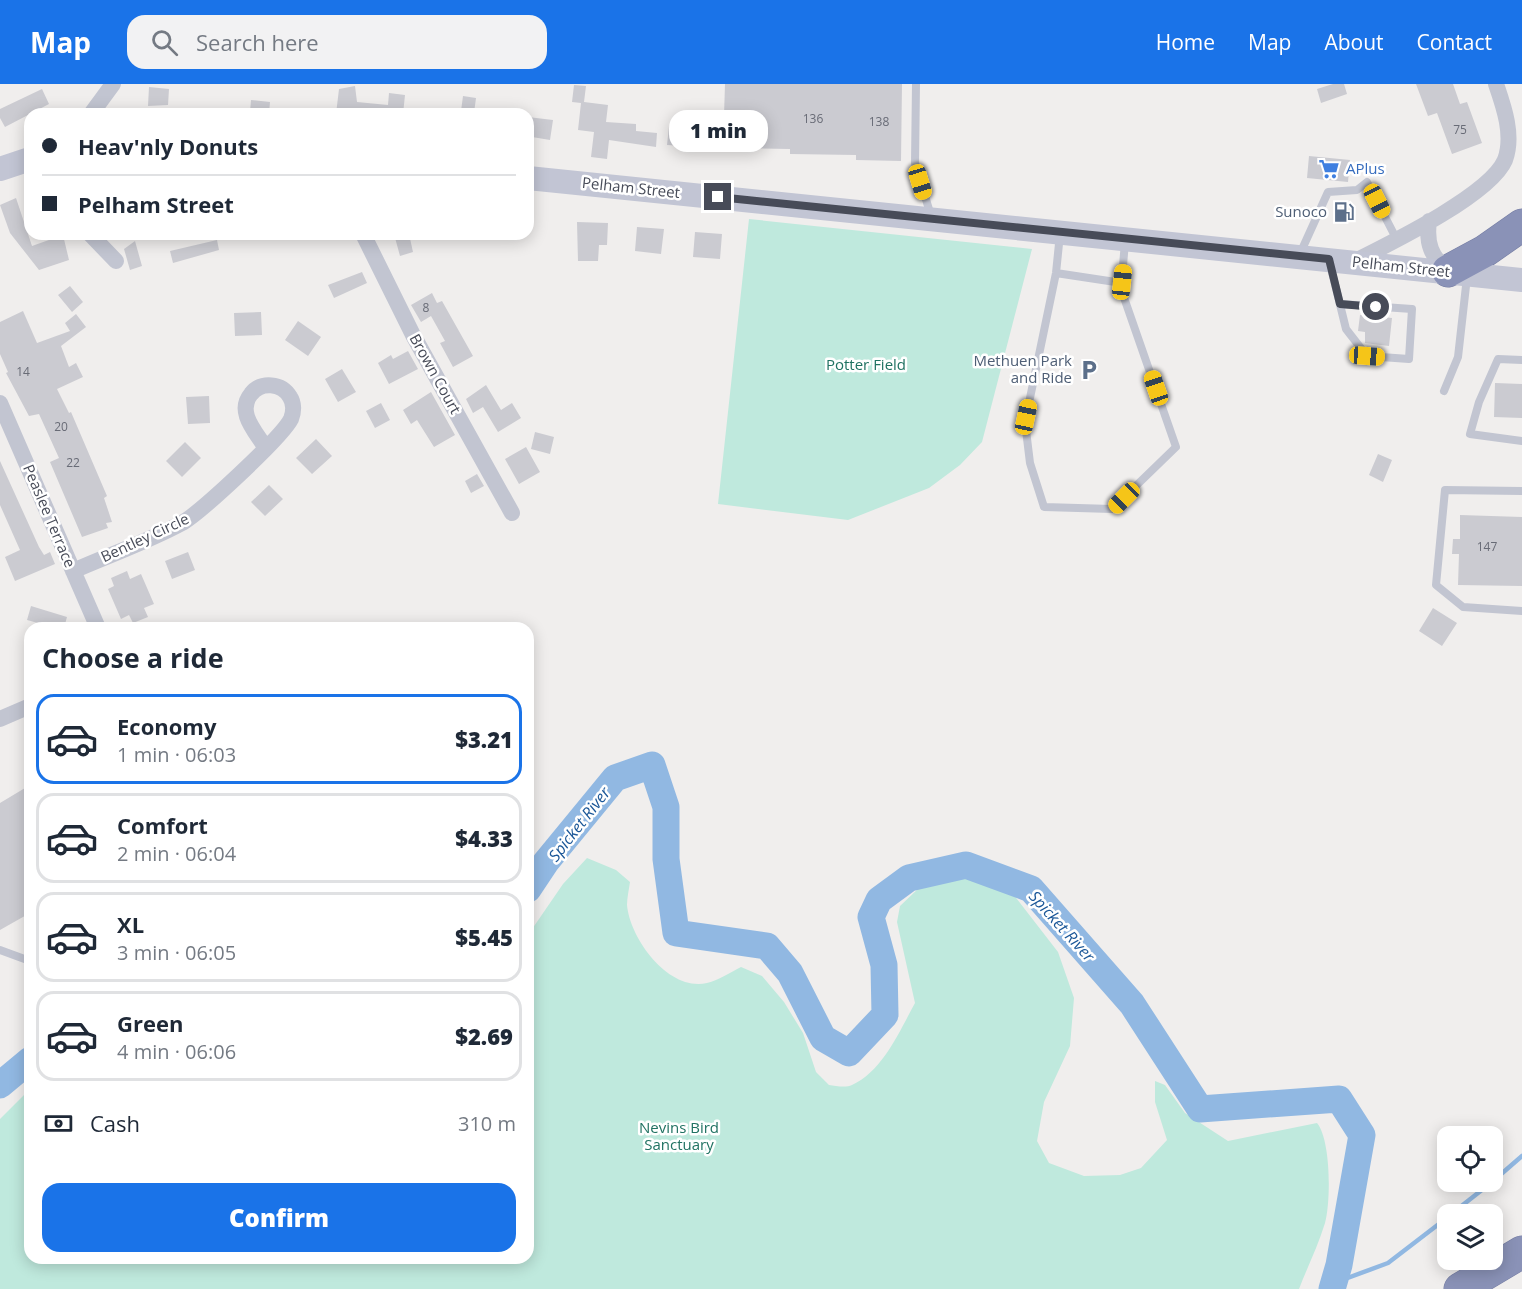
<!DOCTYPE html>
<meta charset="utf-8">
<style>
body{margin:0;font-family:"Open Sans",sans-serif;background:#f2f2f3;color:#1f2937;height:100vh;display:flex;flex-direction:column;font-size:22px;white-space:nowrap}
*{box-sizing:border-box;margin:0}
p{font-size:20px;color:#747a83}
.icon{flex:none;width:33px;height:33px;fill:none;stroke:currentColor;stroke-width:2;stroke-linecap:round;stroke-linejoin:round}
.map{position:relative;flex:1;overflow:hidden}
.sheet{position:absolute;left:24px;top:538px;width:510px;height:642px;display:flex;flex-direction:column;background:#fff;border-radius:18px;box-shadow:0 3px 15px #0003}
.sheet>*{flex:none}
.banner{position:absolute;left:24px;top:24px;width:510px;height:132px;border-radius:18px;box-shadow:0 3px 15px #0003;display:grid;align-content:center;height:132px;padding:0 18px;background:#fff}
.fabs{position:absolute;left:1437px;top:1042px;display:grid;gap:12px}
.fabs a{display:grid;place-items:center;width:66px;height:66px;border-radius:12px;background:#fff;box-shadow:0 3px 15px #0003;font-size:30px}
.end{position:absolute;width:27px;height:27px;margin:-14px;border:8px solid #474b58;background:#fff;box-shadow:0 0 0 3px #fff}
.from{border-radius:50%}
.bubble{position:absolute;height:42px;border-radius:18px;background:#fff;box-shadow:0 3px 15px #0003;font-size:20px;font-weight:800;line-height:42px;text-align:center}
.car{position:absolute;width:18px;height:36px;margin:-18px -9px;border-radius:8px;box-shadow:0 0 4px 2px #0007;background:linear-gradient(#f5c518 24%,#345 0 40%,#f5c518 0 76%,#345 0 86%,#f5c518 0)}
.banner b{display:flex;align-items:center;gap:21px;height:57px;font-size:22px}
.banner b+b{border-top:2px solid #e0e1e3}
.banner i{width:15px;height:15px;background:#1f2937}
ul{padding:0;list-style:none}
li{display:flex;align-items:center;gap:18px;height:90px;margin:0 12px 9px;padding:0 6px;border:3px solid #e0e1e3;border-radius:18px}
li div{flex:1}
li b{display:block;font-size:22px}
li em{font-style:normal;font-weight:800}
li.selected{border-color:#1a73e8}
li>.icon{width:54px;height:54px;stroke-width:1.5}
h2{padding:0 18px;font-size:27px;line-height:72px}
.pay{display:flex;align-items:center;gap:15px;height:66px;padding:0 18px;font-size:22px}
.pay p{margin-inline-start:auto}
.primary-button{display:flex;gap:12px;margin-top:auto;padding:12px 18px}
.primary-button a{flex:1;height:69px;border-radius:18px;background:#1a73e8;color:#fff;font-size:24px;font-weight:800;line-height:69px;text-align:center}
header{display:flex;align-items:center;gap:36px;box-sizing:border-box;height:84px;padding:0 30px;background:#1a73e8;color:#fff}
header strong{font-size:28px}
nav{display:flex;gap:33px;margin-inline-start:auto;font-size:21px}
.search{width:420px;height:54px;background:#f2f2f3;display:flex;align-items:center;gap:15px;box-sizing:border-box;padding:0 21px;border-radius:18px;color:#747a83;font-size:22px}
.map>svg:first-child{display:block}
.green{fill:#bfe9dd}
.lines{fill:none;stroke-linecap:round;stroke-linejoin:round}
.stream{stroke:#91b8e2;stroke-width:4.5}
.river{stroke:#91b8e2;stroke-width:27}
.building{fill:#cbcbd1}
.motorway-casing{stroke:#757da3;stroke-width:33}
.service{stroke:#c2c5d1;stroke-width:8}
.minor{stroke:#c2c5d1;stroke-width:16}
.secondary{stroke:#c2c5d4;stroke-width:24}
.motorway{stroke:#8a92b7;stroke-width:32}
.route{stroke:#474b58;stroke-width:8}
.labels{text-anchor:middle;stroke-width:5;stroke-linejoin:round;paint-order:stroke}
.number-label{font-size:12px;fill:#686b76}
.shop-label{font-size:15px;fill:#366cbe;stroke:#fff;text-anchor:start}
.street-label{font-size:15px;fill:#474b58;stroke:#fff}
.service-label{font-size:15px;fill:#4e5e75;stroke:#fff;text-anchor:end}
.park-label{font-size:15px;fill:#207262;stroke:#fff}
.water-label{font-size:16px;font-style:italic;fill:#1b5798;stroke:#fff}
</style>
<header>
<strong>Map</strong>
<div class="search"><svg class="icon" aria-label="search" viewBox="0 0 24 24"><circle cx="10" cy="10" r="6"/><path d="M15 15l6 6"/></svg>Search here</div>
<nav><a>Home</a><a>Map</a><a>About</a><a>Contact</a></nav>
</header>
<div class="map">
<svg width="1522" height="1205" viewBox="0 0 1522 1205">
<rect width="100%" height="100%" fill="#f0eeed"/>
<path class="green" d="M749,135L1032,165L982,358L960,381L929,404L848,436L718,420Z
M587,774L616,786L630,798C629,805 627,814 627,821C630,855 669,908 707,899C719,896 731,888 741,883L762,892L784,918L803,949L816,988L829,1001C836,1002 846,1004 852,1001C883,987 900,946 915,919L897,838L900,822L920,803L952,793L983,794L1010,806L1058,868L1074,914L1070,962L1044,1018L1037,1057L1049,1079L1084,1092L1120,1091L1141,1084L1167,1056L1155,1018V997L1165,1001L1185,1029L1228,1057L1317,1039C1331,1056 1331,1117 1325,1139C1318,1162 1307,1184 1299,1205H0V1035L30,1005V1174H528V851L563,800Z"/>
<g class="lines">
<path class="stream" d="M1492,1098L1522,1072
M1450,1131L1492,1098
M1334,1199L1388,1179L1448,1133"/>
<path class="river" d="M528,805L546,778L615,694L652,681L666,723V775L676,849L767,862L790,889L823,954L849,969L885,931L884,881L871,833L879,816L909,794L966,781L1031,805L1132,920L1200,1025L1339,1015L1362,1051L1339,1181L1332,1205
M0,1001L30,976"/>
</g>
<path class="building" d="M725,0H902L901,77L856,76V71L790,70V65L723,64Z
M1333,0H1344L1347,10L1321,19L1317,5Z
M1416,0H1453L1460,20L1467,18L1482,59L1452,70L1437,29L1428,32Z
M574,1L586,2L584,18L608,21L606,38L636,40V47L657,49L656,63L609,56L607,75L591,73L594,48L578,46L581,19L572,18Z
M355,2L357,18L388,21L389,9L405,11L403,30H336L339,5Z
M149,3L169,5L168,21L148,22Z
M42,5L49,20L5,43L0,34V25Z
M463,12L476,14L474,29L461,27Z
M251,16L270,18L269,30L250,28Z
M528,33L553,36L550,56L532,53L533,47L528,46Z
M669,43L686,45L684,62L667,61Z
M1309,72L1350,76L1348,98L1307,94Z
M16,114L32,162L63,151L69,176L39,186L10,149L0,121Z
M577,138L608,139L607,161H599L598,177H578Z
M637,143L664,145L661,170L635,167Z
M695,148L722,150L720,175L693,173Z
M394,150H409L413,168L400,172Z
M217,156L219,166L173,179L170,167Z
M135,157L142,182L130,186L124,165Z
M362,188L367,199L334,214L328,201Z
M70,202L83,218L72,228L58,211Z
M432,209L437,219L442,217L473,272L453,283L440,259L445,257L431,232L421,238L411,221Z
M23,227L37,259L70,247L65,239L76,230L86,243L61,262L69,283L76,279L83,293L57,305L69,329L71,328L107,412L104,414L112,438L106,439L108,444L82,453L50,378L59,374L39,330L29,332L6,289L8,288L0,270V238Z
M261,228L262,251L235,252L234,229Z
M1360,231L1392,234L1389,262L1365,259V248L1358,247Z
M298,237L321,253L308,272L285,256Z
M408,267L418,285L389,300L378,279L391,271L393,275Z
M342,285L356,308L338,318L325,295Z
M1495,299L1522,300V334L1494,333Z
M486,301L501,326L512,319L521,334L498,348L483,323L473,329L466,315Z
M431,308L455,351L434,363L417,336L411,340L403,326Z
M209,312L210,339L188,340L186,313Z
M381,319L390,336L375,344L366,327Z
M535,348L554,353L550,370L531,365Z
M316,355L332,372L312,390L296,374Z
M185,358L201,374L182,393L166,377Z
M526,363L540,388L519,400L505,375Z
M1378,370L1392,376L1383,398L1369,391Z
M0,377L39,463L44,471L50,468L55,480L15,497L5,473L20,466L0,421Z
M477,390L484,402L471,409L465,397Z
M269,401L283,415L265,432L251,418Z
M1460,431L1522,433V502L1458,501L1459,470H1452L1453,455H1460Z
M188,468L195,486L172,495L165,477Z
M127,487L130,495L141,490L154,520L144,524L148,533L133,539L129,531L121,535L108,505L114,502L111,494Z
M31,522L67,533L64,544H44L45,541L27,536Z
M1433,524L1457,539L1442,562L1419,547Z
M30,701V829L0,846V719Z"/>
<g class="lines">
<g class="motorway-casing">
<path id="motorway" d="M1448,187L1485,167L1522,141
M1460,1205L1522,1168"/>
</g>
<path class="service" d="M916,0L915,79L931,132
M1060,150L1056,189L1025,338L1030,379L1044,423L1112,425L1176,363L1121,205L1125,158
M1299,172L1328,108L1357,106L1367,98L1397,156
M1330,180L1346,245L1367,272L1409,275L1412,225L1340,220
M1056,189L1122,199
M1522,276L1498,275L1479,318L1470,350L1522,357
M1444,307L1458,273L1467,193
M1522,407L1445,406L1436,501L1463,523L1522,527
M0,866L30,877"/>
<path class="minor" d="M91,30L113,0
M1429,137C1426,159 1431,173 1448,187
M90,150L116,177
M363,150L413,251L512,429
M1353,178C1389,160 1490,111 1505,76C1514,52 1504,23 1496,0
M0,319L98,544
M73,487C109,471 147,458 182,439C201,428 282,353 291,335C294,328 294,319 290,313C282,299 261,297 251,310C236,328 256,348 265,363
M0,635L30,622"/>
<path class="secondary" d="M0,85L30,75
M528,94L1522,196"/>
<use href="#motorway" class="motorway"/>
</g>
<g class="lines">
<path class="route" d="M718,113L1329,175L1340,220L1376,223"/>
</g>
<defs>
<g id="supermarket-bare" transform="scale(1.62)"><path d="M-6-5.5h2.5l.6 2H6L4.5 2H-2.5L-4.4-4H-6ZM-1.5 3.2a1.3 1.3 0 1 0 .1 0ZM3 3.2a1.3 1.3 0 1 0 .1 0Z" fill="#3f7fe0" stroke="#fff" stroke-width="2.5" paint-order="stroke"/></g>
<g id="fuel-bare" transform="scale(1.62)"><path d="M-5.5-6h7V0h2V4h1.3V-2.5L3-4.5l.8-.8L6-3V5H2.5V1h-1V6h-7ZM-4.2-4.7v3.2H.2V-4.7Z" fill="#5c6f8a" stroke="#fff" stroke-width="2.5" paint-order="stroke"/></g>
<g id="parking-bare" transform="scale(1.62)"><path d="M-3.5-5.5H1a3.5 3.5 0 0 1 0 7H-1V5.5H-3.5ZM-1-3.4V-.6H.8a1.4 1.4 0 0 0 0-2.8Z" fill="#5c6f8a" stroke="#fff" stroke-width="2.5" paint-order="stroke"/></g>
</defs>
<g fill-rule="evenodd">
<use href="#supermarket-bare" x="1329" y="85"/>
<use href="#fuel-bare" x="1344" y="128"/>
<use href="#parking-bare" x="1089" y="286"/>
</g>
<g class="labels">
<g class="number-label">
<text x="813" y="39">136</text>
<text x="879" y="42">138</text>
<text x="1460" y="50">75</text>
<text x="426" y="228">8</text>
<text x="23" y="292">14</text>
<text x="61" y="347">20</text>
<text x="73" y="383">22</text>
<text x="1487" y="467">147</text>
</g>
<g class="shop-label">
<text x="1346" y="90">APlus</text>
</g>
<g class="street-label">
<text transform="translate(631 104) rotate(6)" y="5">Pelham Street</text>
<text transform="translate(1401 183) rotate(6)" y="5">Pelham Street</text>
<text transform="translate(435 290) rotate(61)" y="5">Brown Court</text>
<text transform="translate(49 432) rotate(67)" y="5">Peaslee Terrace</text>
<text transform="translate(145 454) rotate(-25)" y="5">Bentley Circle</text>
</g>
<g class="service-label">
<text x="1327" y="133">Sunoco</text>
<text x="1072" y="282">Methuen Park<tspan x="1072" dy="17">and Ride</tspan></text>
</g>
<g class="park-label">
<text x="866" y="286">Potter Field</text>
<text x="679" y="1049">Nevins Bird<tspan x="679" dy="17">Sanctuary</tspan></text>
</g>
<g class="water-label">
<text transform="translate(579 740) rotate(-52)" y="6">Spicket River</text>
<text transform="translate(1062 842) rotate(48)" y="6">Spicket River</text>
</g>
</g>
</svg>
<div class="fabs">
<a><svg class="icon" aria-label="locate" viewBox="0 0 24 24"><circle cx="12" cy="12" r="6"/><path d="M12 2v4M12 18v4M2 12h4M18 12h4"/></svg></a>
<a><svg class="icon" aria-label="layers" viewBox="0 0 24 24"><path d="M12 4l9 5-9 5-9-5zM3 14l9 5 9-5"/></svg></a>
</div>
<i class="end from" style="left:1376px;top:223px"></i>
<i class="end" style="left:718px;top:113px"></i>
<div class="bubble" style="left:669px;top:26px;width:99px">1 min</div>
<i class="car" style="left:920px;top:98px;rotate:163deg"></i>
<i class="car" style="left:1377px;top:117px;rotate:153deg"></i>
<i class="car" style="left:1122px;top:198px;rotate:6deg"></i>
<i class="car" style="left:1367px;top:272px;rotate:94deg"></i>
<i class="car" style="left:1156px;top:304px;rotate:341deg"></i>
<i class="car" style="left:1026px;top:333px;rotate:12deg"></i>
<i class="car" style="left:1124px;top:414px;rotate:225deg"></i>
<div class="banner">
<b><i class="from"></i>Heav'nly Donuts</b>
<b><i></i>Pelham Street</b>
</div>
<section class="sheet">
<h2>Choose a ride</h2>
<ul>
<li class="selected"><svg class="icon" aria-label="car" viewBox="0 0 24 24"><path d="M5 17H2v-5l4-1 3-4h7l3 4 3 1v5h-3M9 17h6M6 11h13"/><circle cx="7" cy="17" r="2"/><circle cx="17" cy="17" r="2"/></svg><div><b>Economy</b><p>1 min · 06:03</p></div><em>$3.21</em></li>
<li><svg class="icon" aria-label="car" viewBox="0 0 24 24"><path d="M5 17H2v-5l4-1 3-4h7l3 4 3 1v5h-3M9 17h6M6 11h13"/><circle cx="7" cy="17" r="2"/><circle cx="17" cy="17" r="2"/></svg><div><b>Comfort</b><p>2 min · 06:04</p></div><em>$4.33</em></li>
<li><svg class="icon" aria-label="car" viewBox="0 0 24 24"><path d="M5 17H2v-5l4-1 3-4h7l3 4 3 1v5h-3M9 17h6M6 11h13"/><circle cx="7" cy="17" r="2"/><circle cx="17" cy="17" r="2"/></svg><div><b>XL</b><p>3 min · 06:05</p></div><em>$5.45</em></li>
<li><svg class="icon" aria-label="car" viewBox="0 0 24 24"><path d="M5 17H2v-5l4-1 3-4h7l3 4 3 1v5h-3M9 17h6M6 11h13"/><circle cx="7" cy="17" r="2"/><circle cx="17" cy="17" r="2"/></svg><div><b>Green</b><p>4 min · 06:06</p></div><em>$2.69</em></li>
</ul>
<div class="pay"><svg class="icon" aria-label="cash" viewBox="0 0 24 24"><path d="M3 7h18v10H3z"/><circle cx="12" cy="12" r="2"/></svg>Cash<p>310 m</p></div>
<div class="primary-button"><a>Confirm</a></div>
</section>
</div>
